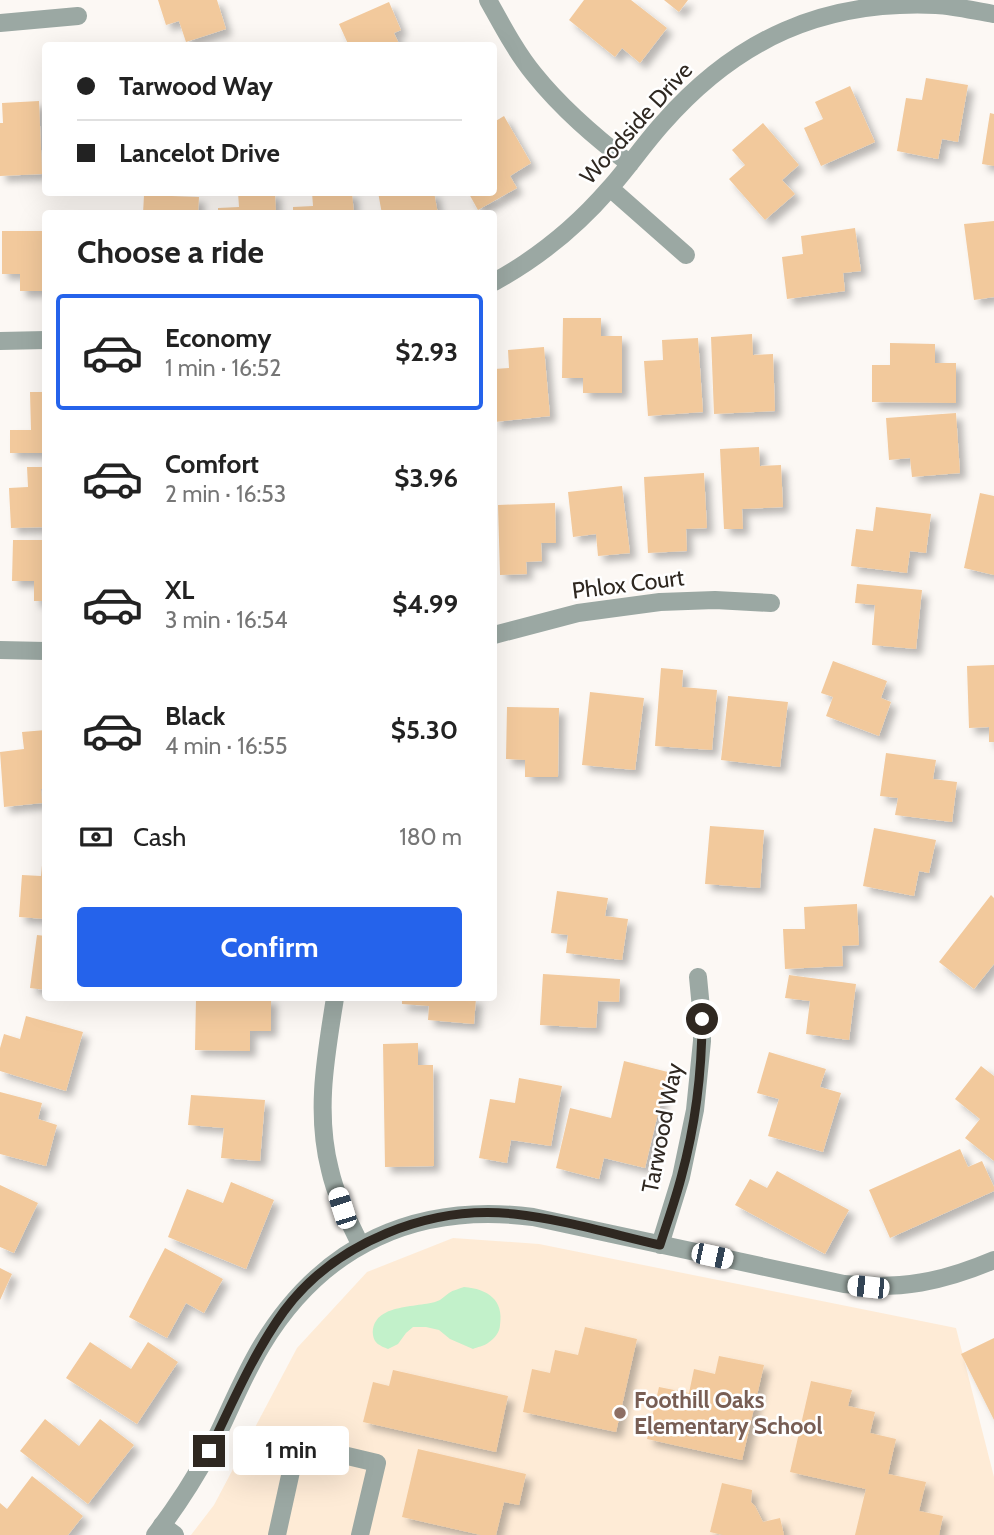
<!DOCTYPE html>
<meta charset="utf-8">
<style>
body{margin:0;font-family:Cabin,sans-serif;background:#f6f6f6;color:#222;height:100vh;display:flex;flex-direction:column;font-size:26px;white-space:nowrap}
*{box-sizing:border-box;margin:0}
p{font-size:23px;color:#767676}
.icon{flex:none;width:38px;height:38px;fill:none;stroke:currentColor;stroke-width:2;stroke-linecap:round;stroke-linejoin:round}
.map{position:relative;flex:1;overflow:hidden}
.details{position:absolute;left:42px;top:210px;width:455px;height:791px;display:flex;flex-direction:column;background:#fff;border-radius:7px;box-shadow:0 7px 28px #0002}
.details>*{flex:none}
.banner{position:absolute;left:42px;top:42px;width:455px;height:154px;border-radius:7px;box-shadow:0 7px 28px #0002;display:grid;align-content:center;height:154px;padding:0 35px;background:#fff}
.end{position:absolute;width:32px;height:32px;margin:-16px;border:9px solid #2f2821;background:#fff;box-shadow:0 0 0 4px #fff}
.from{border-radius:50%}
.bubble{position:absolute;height:49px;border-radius:7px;background:#fff;box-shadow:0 7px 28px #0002;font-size:23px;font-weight:700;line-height:49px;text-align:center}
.car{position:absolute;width:21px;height:42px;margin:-21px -10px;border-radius:9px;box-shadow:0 0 5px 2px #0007;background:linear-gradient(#fff 24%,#345 0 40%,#fff 0 76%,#345 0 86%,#fff 0)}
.banner b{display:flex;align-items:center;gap:24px;height:66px;font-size:26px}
.banner b+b{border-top:2px solid #e0e0e0}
.banner i{width:18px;height:18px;background:#222}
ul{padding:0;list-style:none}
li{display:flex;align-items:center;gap:21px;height:116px;margin:0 14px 10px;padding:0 21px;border:4px solid transparent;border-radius:7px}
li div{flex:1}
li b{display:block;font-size:26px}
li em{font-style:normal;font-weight:700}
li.selected{border-color:#2563eb}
li>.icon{width:63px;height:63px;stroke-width:1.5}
h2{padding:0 35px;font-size:32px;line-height:84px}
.pay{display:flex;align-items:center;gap:18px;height:77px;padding:0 35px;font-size:26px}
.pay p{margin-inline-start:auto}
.cta{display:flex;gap:14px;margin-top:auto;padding:14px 35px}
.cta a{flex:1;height:80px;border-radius:7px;background:#2563eb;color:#fff;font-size:28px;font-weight:700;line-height:80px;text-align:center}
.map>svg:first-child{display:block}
.built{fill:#feebd6}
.green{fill:#c2f1ca}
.building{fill:#f2c99c;filter:url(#shadow)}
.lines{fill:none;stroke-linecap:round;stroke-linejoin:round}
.lane{stroke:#9ba8a3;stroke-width:18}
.street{stroke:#9ba8a3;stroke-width:18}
.route{stroke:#2f2821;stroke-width:9}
.education-dot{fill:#8d6e63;stroke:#fff;stroke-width:2.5}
.labels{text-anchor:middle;stroke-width:5;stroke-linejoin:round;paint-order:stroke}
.street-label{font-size:23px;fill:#2f2821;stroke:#fff}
.education-label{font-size:23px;font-weight:bold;fill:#785e54;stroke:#fff;text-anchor:start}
</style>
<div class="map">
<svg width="994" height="1535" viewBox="0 0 994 1535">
<defs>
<filter id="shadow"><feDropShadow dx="6" dy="6" stdDeviation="3.5" flood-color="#0004"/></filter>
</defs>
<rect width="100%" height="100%" fill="#fcf8f4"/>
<path class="built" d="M453,1238L539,1244L956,1328L994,1477V1535H191L214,1505L297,1348L367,1272Z"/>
<path class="green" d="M464,1287C488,1289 504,1300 500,1325C500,1332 494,1339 488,1343C484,1346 477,1347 473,1349L450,1339L439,1330L426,1327H413L406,1333L398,1344L388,1349C380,1346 374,1343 373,1335C371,1301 422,1309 440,1300C443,1298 446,1295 449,1293C453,1290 459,1289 464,1287Z"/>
<path class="building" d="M158,0H217L226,29L186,42L179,21L166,25Z
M584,0H631L667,28L640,63L622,48L615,57L569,20Z
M664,0H688L679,12Z
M389,2L401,30L394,33L400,46H349L339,24Z
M926,78L968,85L958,142L942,139L938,159L897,151L906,98L922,100Z
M850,86L875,142L821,166L804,128L823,119L815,102Z
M39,101L42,174L0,176V123H3L2,103Z
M990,113L994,114V166L982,164Z
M504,116L531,163L510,176L517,188L478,210L468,192H494V122Z
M763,123L799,165L782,180L795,194L765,220L729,179L745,165L732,150Z
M238,192H275L276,214H218V208L239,207Z
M312,192H352L354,214H293V207L313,206Z
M378,192H434L438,214H382Z
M144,195L199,197L198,214H143Z
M994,221V297L974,300L964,224Z
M855,228L861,271L843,273L845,291L787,299L782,257L803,254L801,236Z
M2,231H46V291H20V274H2Z
M563,318H601V336H622V393H583V378H562Z
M752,334L753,355L773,354L775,411L714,414L711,337Z
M698,338L703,412L648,416L644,361L663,360L662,340Z
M890,343L935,344V363H956V403L872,402V365H890Z
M544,347L550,416L494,422V369L509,368L508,350Z
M30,392H46V453H10V430H31Z
M956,413L960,473L912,477L910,458L889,460L886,418Z
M759,447L760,466L781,465L783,507L742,509L743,529H724L720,449Z
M27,467H46V527L11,528L9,488L28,487Z
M704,473L707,528L686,529L687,551L648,553L644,477Z
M622,486L630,553L598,556L596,534L573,537L568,492Z
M980,493L994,496V575L964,568Z
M555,503L556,543H541L542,561L526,562L527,574L500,575L498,505Z
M876,507L931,514L926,553L910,551L907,573L851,566L856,529L873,531Z
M13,540H46V601H34V581H12Z
M857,584L922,590L916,649L872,645L875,605L855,603Z
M833,661L887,681L881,698L891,702L879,736L826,716L833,697L821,693Z
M994,665V742H989V727L969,728L967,666Z
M661,668L683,670L682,687L717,690L712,750L655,746Z
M590,692L644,698L635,770L582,765Z
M728,696L788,702L780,767L721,760Z
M507,707L559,708L558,777H525V760L506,759Z
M46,730V789H41L42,803L4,807L0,752L24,749L22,732Z
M886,753L936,760L933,779L957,782L952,822L895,815L898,798L880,796Z
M710,826L764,830L760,888L705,884Z
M874,828L936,840L929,873L919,871L914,896L863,886Z
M43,854L46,855V919L19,917L22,875L41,876Z
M557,891L608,898L605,916L628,919L622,960L566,953L568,935L551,933Z
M991,895L994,898V964L974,989L939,962Z
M857,904L859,945L842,946L843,966L785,969L783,929H805L804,907Z
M37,935L46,936V990L30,988Z
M543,974L620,979L619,1002L598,1001L596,1028L540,1025Z
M789,975L856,984L849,1040L806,1034L810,1001L785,998Z
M196,998H271V1031H250V1051L195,1050Z
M402,998H476L474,1024L428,1020L429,1006L402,1004Z
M26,1016L83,1032L66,1091L0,1071V1048L4,1034L20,1039Z
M418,1043V1065H433L434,1166L385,1167L383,1044Z
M769,1052L826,1069L820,1087L841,1093L823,1152L768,1136L779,1099L757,1093Z
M624,1061L668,1072L645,1168L604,1158L599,1179L556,1168L570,1108L611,1118Z
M981,1066L994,1076V1161L965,1138L980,1119L955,1099Z
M519,1078L562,1086L551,1146L511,1140L507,1163L479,1158L490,1099L515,1103Z
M0,1092L42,1103L38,1119L57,1125L46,1166L0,1154Z
M191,1095L265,1100L260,1161L221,1158L224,1128L188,1125Z
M960,1149L968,1167L982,1161L994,1187V1191L890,1238L869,1190Z
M777,1171L849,1210L825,1254L735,1205L750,1179L767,1188Z
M231,1182L274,1200L246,1269L168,1237L187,1189L223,1203Z
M0,1185L38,1203L14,1253L0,1247Z
M165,1248L223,1279L204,1313L186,1303L167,1338L129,1317Z
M0,1268L12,1274L0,1300Z
M585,1327L637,1339L616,1432L523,1412L532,1369L550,1373L555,1350L578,1355Z
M994,1338V1420L961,1354Z
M90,1342L131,1369L148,1342L178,1362L137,1424L66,1378Z
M719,1356L764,1365L742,1460L647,1439L659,1387L689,1393L694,1369L715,1374Z
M393,1370L508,1396L496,1452L363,1422L373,1382L389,1386Z
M811,1381L852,1390L848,1406L875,1412L870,1433L896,1439L888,1474L926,1482L919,1511L943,1516L939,1535H855L866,1489L790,1472Z
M45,1419L79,1446L100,1419L134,1445L88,1504L20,1451Z
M418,1449L526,1474L519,1505L504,1502L496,1535H481L402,1517Z
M32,1476L83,1516L68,1535H0V1503L7,1509Z
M722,1483L752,1490L751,1502L755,1506L763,1522L780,1518L784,1535H723L710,1532Z"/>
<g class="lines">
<path class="lane" d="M162,1525L175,1535
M277,1535L297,1444L377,1463L360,1535"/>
<path class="street" d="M488,0C502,25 516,52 534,74C562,109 595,137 630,164
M0,23L78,16
M610,188L686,255
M494,282C538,258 576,227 609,189C628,168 644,144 663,123C737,39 823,0 936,5C955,6 975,11 994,14
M0,341L46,340
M494,635L578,613L660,602L715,600L771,603
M0,650L46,651
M335,998C326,1055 315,1112 330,1170C336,1197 349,1221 361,1246
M660,1245L681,1177L695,1110L702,1041V1019L698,977
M155,1535C174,1510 195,1478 210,1450C228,1415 242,1378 262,1345C323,1244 417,1202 533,1217L844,1284C901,1290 942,1282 994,1260"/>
</g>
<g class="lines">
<path class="route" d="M209,1451C232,1404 253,1354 284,1311C335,1242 430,1205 514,1214C562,1219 612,1234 660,1245C667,1223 675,1201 681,1178C695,1127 702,1072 702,1019"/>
</g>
<circle class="education-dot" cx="620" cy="1413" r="7"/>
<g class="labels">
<g class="street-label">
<text transform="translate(636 123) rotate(-48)" y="8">Woodside Drive</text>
<text transform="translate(628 584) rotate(-7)" y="8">Phlox Court</text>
<text transform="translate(662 1128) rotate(-79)" y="8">Tarwood Way</text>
</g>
<g class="education-label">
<text x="634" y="1408">Foothill Oaks<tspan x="634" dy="26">Elementary School</tspan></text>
</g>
</g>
</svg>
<i class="end from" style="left:702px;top:1019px"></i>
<i class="end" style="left:209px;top:1451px"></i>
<div class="bubble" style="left:233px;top:1426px;width:116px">1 min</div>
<i class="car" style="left:342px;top:1208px;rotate:342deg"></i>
<i class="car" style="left:712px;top:1256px;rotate:102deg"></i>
<i class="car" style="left:868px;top:1287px;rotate:276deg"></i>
<div class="banner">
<b><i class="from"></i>Tarwood Way</b>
<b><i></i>Lancelot Drive</b>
</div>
<section class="details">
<h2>Choose a ride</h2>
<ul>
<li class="selected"><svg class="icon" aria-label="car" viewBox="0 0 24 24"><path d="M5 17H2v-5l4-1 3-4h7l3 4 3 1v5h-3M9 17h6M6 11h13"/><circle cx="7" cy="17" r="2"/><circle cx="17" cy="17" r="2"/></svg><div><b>Economy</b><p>1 min · 16:52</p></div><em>$2.93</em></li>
<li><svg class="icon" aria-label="car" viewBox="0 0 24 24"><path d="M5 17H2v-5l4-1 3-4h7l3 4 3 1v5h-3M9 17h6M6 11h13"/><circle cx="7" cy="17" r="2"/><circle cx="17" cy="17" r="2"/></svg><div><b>Comfort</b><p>2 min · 16:53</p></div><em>$3.96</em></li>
<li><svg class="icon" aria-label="car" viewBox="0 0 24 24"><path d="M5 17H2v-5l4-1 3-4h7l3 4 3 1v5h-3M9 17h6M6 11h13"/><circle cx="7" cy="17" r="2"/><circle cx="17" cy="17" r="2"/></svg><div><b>XL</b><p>3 min · 16:54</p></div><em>$4.99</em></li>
<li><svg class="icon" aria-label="car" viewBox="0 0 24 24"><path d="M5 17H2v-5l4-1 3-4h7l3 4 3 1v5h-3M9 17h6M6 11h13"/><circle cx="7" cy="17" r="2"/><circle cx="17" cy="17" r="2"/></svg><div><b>Black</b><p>4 min · 16:55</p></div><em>$5.30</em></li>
</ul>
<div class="pay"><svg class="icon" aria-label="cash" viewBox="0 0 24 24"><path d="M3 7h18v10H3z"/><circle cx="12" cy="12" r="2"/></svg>Cash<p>180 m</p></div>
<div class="cta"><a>Confirm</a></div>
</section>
</div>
